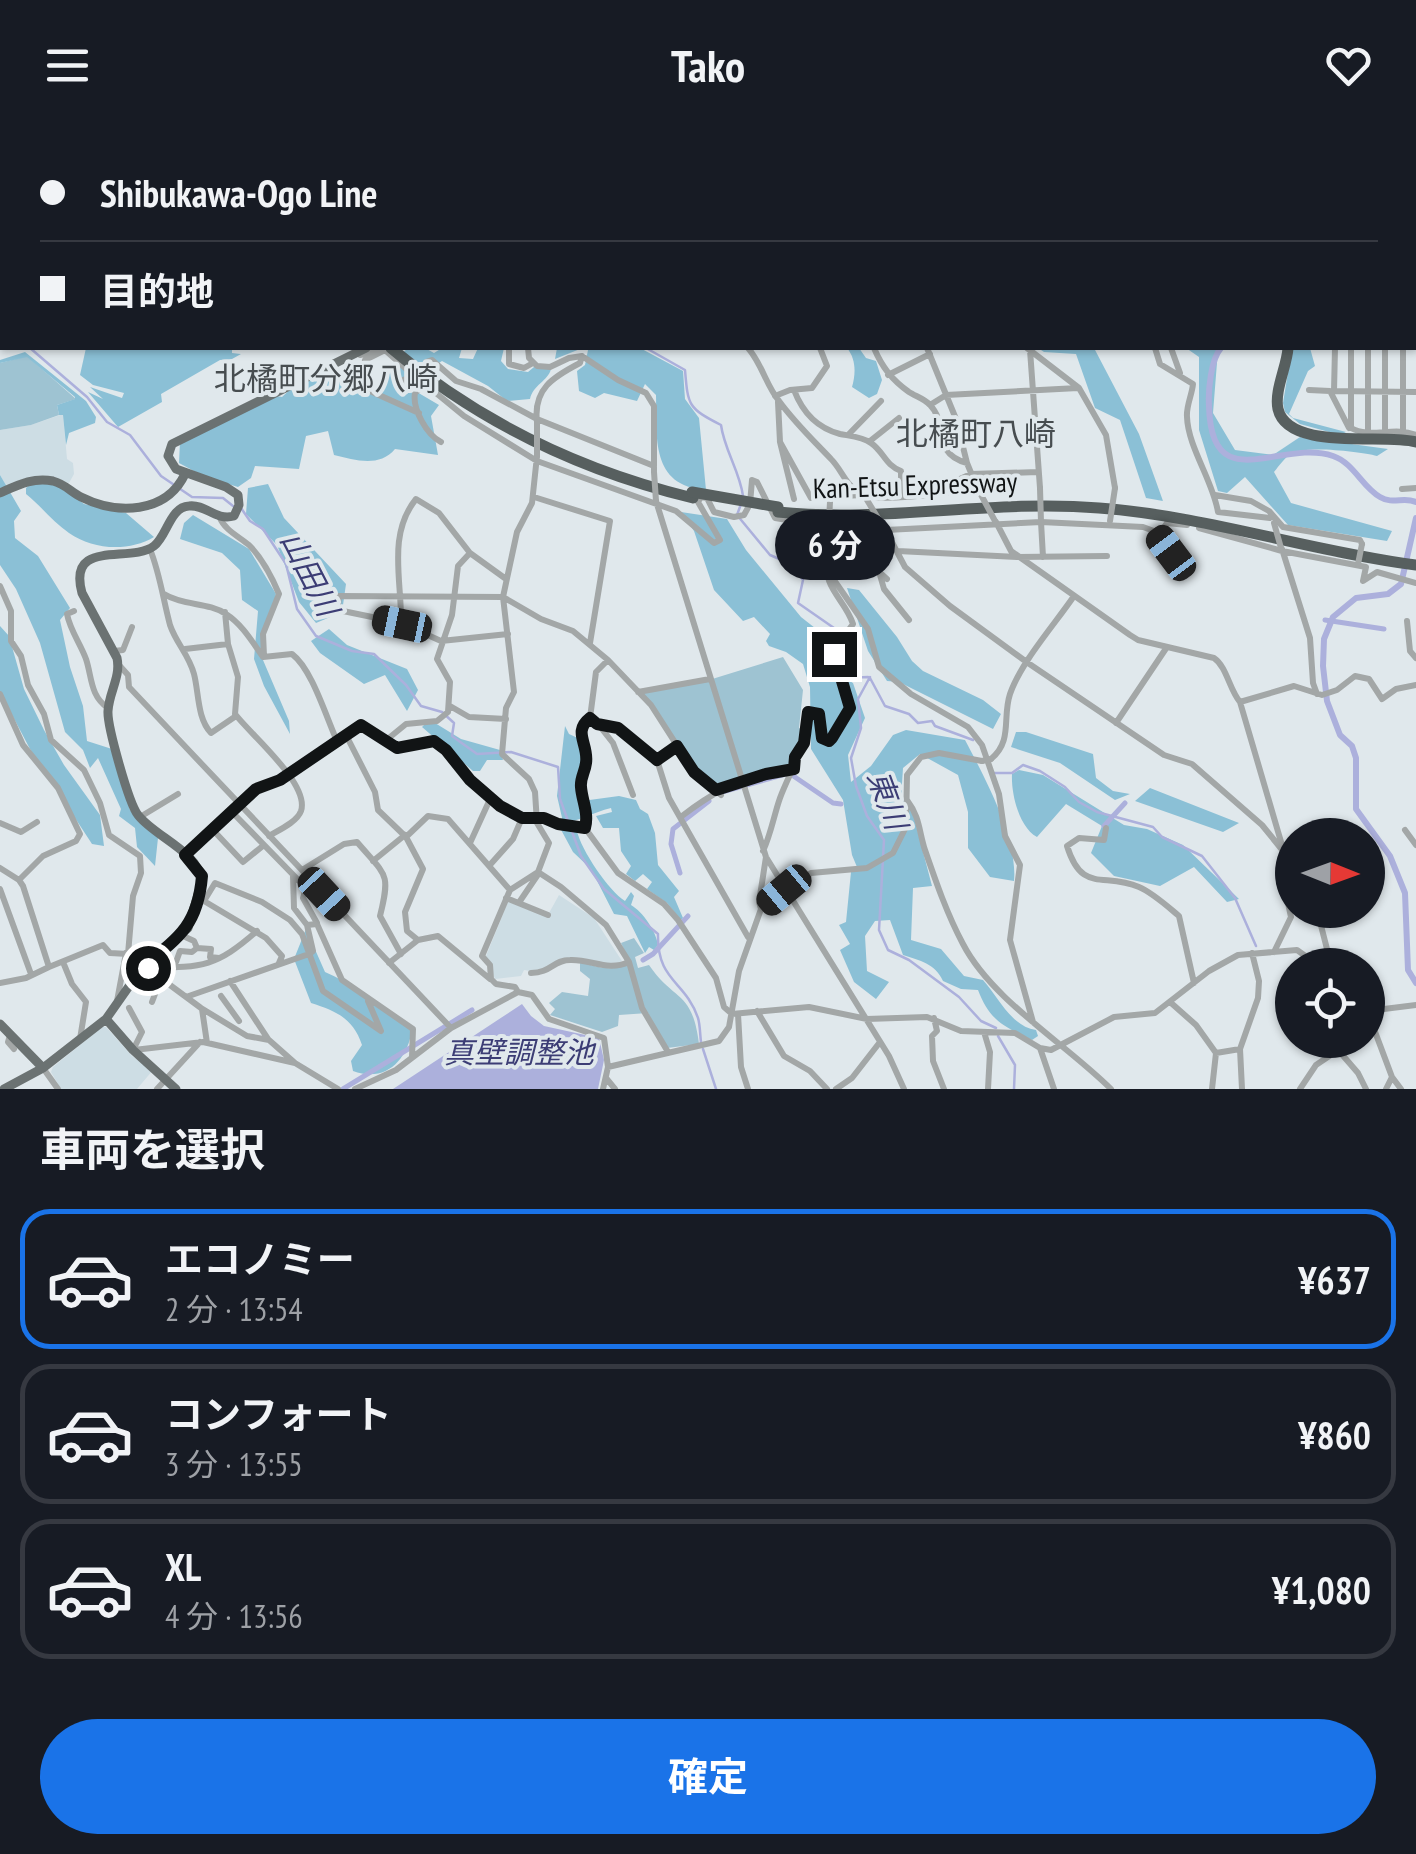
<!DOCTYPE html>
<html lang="ja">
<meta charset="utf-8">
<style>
body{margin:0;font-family:"PT Sans Narrow","Noto Sans JP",sans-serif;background:#20242c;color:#f1f3f6;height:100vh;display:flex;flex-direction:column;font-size:38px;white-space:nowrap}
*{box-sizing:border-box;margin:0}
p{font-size:32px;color:#9ea1a6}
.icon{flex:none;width:55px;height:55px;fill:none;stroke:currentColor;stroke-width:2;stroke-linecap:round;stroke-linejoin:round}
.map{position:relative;height:959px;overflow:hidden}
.panel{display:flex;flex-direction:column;background:#171b24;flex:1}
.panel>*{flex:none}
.hud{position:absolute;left:0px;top:0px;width:1418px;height:220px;box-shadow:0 2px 8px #0004;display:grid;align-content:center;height:220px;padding:0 40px;background:#171b24}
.needle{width:65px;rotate:91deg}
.controls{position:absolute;left:1275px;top:688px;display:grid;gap:20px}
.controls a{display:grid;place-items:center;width:110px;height:110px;border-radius:50%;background:#171b24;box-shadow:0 2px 8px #0004;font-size:50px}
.end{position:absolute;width:45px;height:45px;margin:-22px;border:12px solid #111415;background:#fff;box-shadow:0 0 0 5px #fff}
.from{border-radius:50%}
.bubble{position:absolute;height:70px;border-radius:35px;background:#171b24;box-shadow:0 2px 8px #0004;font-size:32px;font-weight:700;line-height:70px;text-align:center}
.car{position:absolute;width:30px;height:60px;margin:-30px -15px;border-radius:12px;box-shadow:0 0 8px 2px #0007;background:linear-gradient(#222 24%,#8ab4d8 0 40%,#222 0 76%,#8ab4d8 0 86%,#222 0)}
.hud b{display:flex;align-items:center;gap:35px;height:95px;font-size:38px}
.hud b+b{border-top:2px solid #363941}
.hud i{width:25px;height:25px;background:#f1f3f6}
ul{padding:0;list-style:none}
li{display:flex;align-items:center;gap:30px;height:140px;margin:0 20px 15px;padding:0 20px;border:5px solid #363941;border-radius:30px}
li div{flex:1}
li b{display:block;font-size:38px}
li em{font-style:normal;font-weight:700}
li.active{border-color:#1a73e8}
li>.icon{width:90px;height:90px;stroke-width:1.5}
h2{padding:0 40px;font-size:45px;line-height:120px}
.action{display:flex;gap:20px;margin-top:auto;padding:20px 40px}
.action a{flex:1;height:115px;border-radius:60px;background:#1a73e8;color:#fff;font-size:40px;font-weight:700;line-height:115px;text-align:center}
header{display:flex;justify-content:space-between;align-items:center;height:130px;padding:0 40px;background:#171b24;font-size:45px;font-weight:700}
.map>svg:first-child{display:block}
.built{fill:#cddde4}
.green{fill:#9ec3d2}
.forest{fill:#8bc0d6}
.water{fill:#acb0dc}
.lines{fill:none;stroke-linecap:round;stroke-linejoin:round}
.stream{stroke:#acb0dc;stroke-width:2.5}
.canal{stroke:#acb0dc;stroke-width:5}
.river{stroke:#acb0dc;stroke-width:6}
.minor{stroke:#a3a7a7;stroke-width:6}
.major{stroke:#6b7272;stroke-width:9}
.highway{stroke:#575f5f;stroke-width:11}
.rail-casing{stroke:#4d5153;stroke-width:6}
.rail{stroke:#e0e8ec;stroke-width:2.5;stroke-dasharray:8;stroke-linecap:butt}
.minor-bridge{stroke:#a3a7a7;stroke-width:6}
.highway-bridge{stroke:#575f5f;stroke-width:11}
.route{stroke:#111415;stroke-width:12}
.labels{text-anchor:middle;stroke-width:8;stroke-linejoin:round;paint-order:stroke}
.street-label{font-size:28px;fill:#111415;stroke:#e0e8ec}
.water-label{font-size:30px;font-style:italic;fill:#3c3d75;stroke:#e0e8ec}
.quarter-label{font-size:32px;fill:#474d50;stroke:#e0e8ec}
</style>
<header><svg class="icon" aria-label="menu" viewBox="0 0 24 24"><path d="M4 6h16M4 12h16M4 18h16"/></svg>Tako<svg class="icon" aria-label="heart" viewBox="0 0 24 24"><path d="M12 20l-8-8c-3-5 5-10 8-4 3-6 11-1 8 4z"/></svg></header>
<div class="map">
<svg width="1416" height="959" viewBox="0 0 1416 959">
<rect width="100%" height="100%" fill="#e0e8ec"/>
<path class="built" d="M63,284L67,329L73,333L74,344L69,353L48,347L26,348L6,356L0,345V300L31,295Z
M559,765L594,788L622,831L612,836L576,829L536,842L524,840L521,846L495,849L486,826L508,772L549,783Z
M102,897H106L132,926L153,940L137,959H61L51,942L53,937Z"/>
<path class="green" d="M27,226L76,269L57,275L59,285L31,295L0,300V233Z
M783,527L803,560L799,598L805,601L793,637L716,659L694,640L640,562L709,550Z
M634,808L644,823L635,827L638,838L649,835C675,873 692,859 699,914L667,918L648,883L619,885L618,896L602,902L550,885L555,879L549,873L562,862L588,866L590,849L580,841V832C598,837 613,843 630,832L621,813Z"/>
<path class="forest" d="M86,218H232V223L241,224L232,229L220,230L161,264L162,272L118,297L88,262L103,269L90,257L122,268L124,263L93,255L80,245Z
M408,218H425L434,223L442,218H462L459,228L473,229L478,218H504L501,231L508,239L528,242L534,237L551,239C548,251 533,255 530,269L507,271L488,256L442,231L405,255L439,275L431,286L438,325L395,319C379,338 355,330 334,325L328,301L306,306L299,339L255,336L251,348L238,357L205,347L179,333L180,312L271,265L282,267L296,254L319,245L378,264L399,226Z
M557,218H640L683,241L685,269L699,288L706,360C650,356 657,307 656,265L645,254L637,271L604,263L595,268L579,261L577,241L585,235L588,220L580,219L555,229Z
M847,218H859L866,228L876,231L882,250L877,264L869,268L852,257C856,243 856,229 847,218Z
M1038,218H1094L1139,304L1163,371L1146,368L1120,290L1095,278L1076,224L1044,222Z
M1186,218H1261L1218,220L1213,283L1235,320L1273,325L1300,307L1388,319L1377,326C1360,322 1306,315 1291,324C1285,327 1279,336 1274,342L1291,373L1392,401L1387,411L1288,395L1245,347L1227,363L1218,361L1199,300V227Z
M1292,218H1310L1315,236L1308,241L1289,284L1293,288L1346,302L1340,305L1300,294L1285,282L1283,273Z
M25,222L86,271L96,287L95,293L69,303L66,315L63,285H59L57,275L75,269V267L27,227L0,233V230Z
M0,345L21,381L14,391L15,408L38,426L70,478L60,490L70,537L83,576L87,611L112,619L130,680L158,708L155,736L137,717L135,698L119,686L121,679L98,628L90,638L83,620L65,602L40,513L16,459L0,435Z
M35,350L64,358L84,374L126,383L154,407C129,422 93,420 69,403C53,392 41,376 26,364V358Z
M268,354L284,388L346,454L342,482L316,493L299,472L277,415L246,384L248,358Z
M681,382L727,389L746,420L801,487L829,509L841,546L853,553L865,588L848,625L851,652L871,636L893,605L906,600L965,610C985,648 1018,709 1014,751L990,747L968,718V682L958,645L920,624L903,638L901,669L911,676L932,756L913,758L911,810L941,819L964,846L983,850C999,868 1011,896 1036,900L1038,906L1032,910C1003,896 990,891 978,860L961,859L943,851C935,833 920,831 903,825L890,790L875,791L865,806L867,841L889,852L876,869L854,852L840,820L850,814L839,795L846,792L851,742L857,737L852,725L843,670L811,619L810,557L803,534L786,522L769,516L766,511L770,504L754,487L743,491L714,460L694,401Z
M193,385L249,419L276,464L260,523L289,591L290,604L264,556L254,529L258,481L242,470L240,440L222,423L180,409L184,393Z
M847,458L859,460L897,507L912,531L923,541L983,570L1001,584L993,599L899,552L887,551L868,521Z
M0,496L9,506L24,559L44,600L64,635L100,685L104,716L92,714L30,619L0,562Z
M329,499L347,515L407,539L418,560L407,581L385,545L364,554L320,523L311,511Z
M435,593L461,609L500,620L503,630H487L480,641H473L422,597L425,594Z
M565,596L569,604L580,609C589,636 577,644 582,671L619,666L636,670L640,679L648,684L655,703L658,735L679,761L674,767L683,788L681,790L667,773L647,759L652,752L643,744L635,751L626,744L631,736L621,721L619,698H603L596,686L612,682L611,678C593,682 579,692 563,692L557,666Z
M1016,602H1026L1093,624L1096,648L1113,661L1130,664L1115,670L1060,633L1011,617Z
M1019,640L1043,645L1124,695L1147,699L1183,715L1239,769L1227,772L1194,737L1160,756L1114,746L1091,723L1102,696L1066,674L1037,707C1019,697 1011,664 1012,644Z
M1150,658L1239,693L1223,702L1135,671Z
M559,696L577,701C581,720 609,761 625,771L631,762L634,766L631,775C643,782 656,801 658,815L654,820L649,817L645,823L627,786L614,784L591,739L573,722Z
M306,799L325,842C359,856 380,882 412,900C407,931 385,953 353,941L351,931L362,915C353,888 336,881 311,873L294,829Z"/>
<path class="water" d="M522,874L531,886L544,896L599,908L604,930L598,959H393Z"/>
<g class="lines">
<path class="stream" d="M0,47H2
M30,218L87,267L107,292L130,305L161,346L192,367L223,368L233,376
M646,218L685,240C688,276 688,278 721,295C724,319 740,342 743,366
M741,374L737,385L770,425L791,434L803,450L798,473L834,498L851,528L847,548L868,547
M241,378L250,391L263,399L286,434L297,479L316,506L352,521L374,524L406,555L421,576L442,582L454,593L452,606L477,624L511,622L558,637L560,669L581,726L604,759L658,804C657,852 685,850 698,888C700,894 700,904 701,912
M870,547L858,569L861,598L851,628L856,656L867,686L884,710L879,800L888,820L909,830L959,867L981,891L996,898
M870,548L885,576L909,584L918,593L932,591L935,596L973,610
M994,643H1012L1023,635L1040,641L1065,657L1079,672L1097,682L1153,697L1162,707L1202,726L1235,768L1256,816
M998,906L1015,935L1014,959
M703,919L716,959"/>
<path class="canal" d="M1325,490L1384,499
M722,662L789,643L833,673L841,674
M1104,696L1125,673
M680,743L671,714L673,699L709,671
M643,830L653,824L688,786
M343,959L472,880"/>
<path class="river" d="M1326,2L1328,0
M1221,218C1211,229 1208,260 1209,276C1211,370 1281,308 1333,326C1354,333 1362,357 1380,367C1393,375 1404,366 1416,372
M1416,388L1401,454L1388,464L1356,468L1333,487L1324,509L1323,536L1327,571L1340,605L1352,616L1356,628V679L1390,726L1405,763L1408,840L1416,853"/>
<path class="minor" d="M685,0V2
M850,0L852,2
M1057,0L1062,2
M1146,0L1154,2
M514,2V0
M594,2L596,0
M803,2L806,0
M1291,2L1294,0
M1415,35H1416
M1415,182H1416
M1415,203H1416
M509,218V234L524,238L533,233
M528,218L529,228L537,236L550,237L569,228L582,226L618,250L646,263L654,276V340
M748,218C762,234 766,255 779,271C795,293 813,310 831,329C842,340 846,356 861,364C878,374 955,361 977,358
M874,218C882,237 892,250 909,262C915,266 925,269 930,275C949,294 931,324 967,333L978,360
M927,218L956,289L967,333
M1027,218L1079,258L1106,305L1115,358
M1155,218L1160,234L1193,254C1192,265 1186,276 1187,287C1188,317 1213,351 1218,382L1270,388
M1171,218L1180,243
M1335,218L1334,261L1416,262
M1351,218V298C1370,309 1394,296 1416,305
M1368,218V302
M1385,218V301
M385,220L365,230L361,257L419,283
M1030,220L1040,358
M360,225L385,220L413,245
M426,232L432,230L456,251L481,259L537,289L654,336
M416,245L403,250V258L425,254L464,286L537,331L676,381L714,413L720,410L698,372L701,367L707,368L714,382L734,387L744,385L750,374L752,350L757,352L775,388L800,392
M888,245L930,224
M424,255L415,263C412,279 427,305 441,312
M794,260C802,281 817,298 840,304C850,306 863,307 871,313C884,322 885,335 901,341V367
M1309,260L1330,261L1349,298
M775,266L790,260L812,258L827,236L820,218
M778,272L780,312L794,369
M930,275L946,265L1078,258
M537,292C533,259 553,247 580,233L582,226
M1403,301V218
M848,305L881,271
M870,311L899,288
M780,312L811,368L861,365
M537,326L532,373L517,402L503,467L514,562L506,578L502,624L529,649L535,662L537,693L549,713L538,742L510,760L482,826L490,835L491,849L496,854L515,857L518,862L532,865L549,889L604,908L608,937L603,959
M1402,359L1416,358
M933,361L971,344L1038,342
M1215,365L1251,371L1269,381L1283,397L1360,410L1362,414
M534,367L610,391L590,513
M656,371L766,727L889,926L904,959
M220,388C225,400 238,406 249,415C262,428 272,447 279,464L263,504L264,526
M799,389L825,437L868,499L879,537L911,564L968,597L982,615L999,664L1005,706L1020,735L1010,810L1033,892
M996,392L1011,421L1130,505L1138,510L1214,528C1227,537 1229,559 1240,572L1284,722L1285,759L1291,787L1274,822
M1041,392L1043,427
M836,397L838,405L887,449
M1199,398L1282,421L1366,437L1363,451L1377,442L1416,453
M885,399L905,437L950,476L1028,533L1164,625L1192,634L1262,695L1292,732
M150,419C160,444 163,469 170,495C176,513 189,525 194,544C199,563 197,588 211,603L236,586
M1282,419L1310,508L1313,553L1317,564
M898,421L1017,427L1107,426
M1180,429L1182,423L1165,396L1167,393L1187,395
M880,445L884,459L909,490
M0,456L11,481V511L21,526L28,555L44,584L51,610L84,640L100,673L109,705L140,726L141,743L133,766L128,824L201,878L247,906L269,910L295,933
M164,464C183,476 208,472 226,484C242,494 253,513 263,527L292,524C312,539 326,587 337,611
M74,481L67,484C70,500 80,513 86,529C92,547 90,566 108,578
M225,482L228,514L238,547L235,584C251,605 310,654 301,681C297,692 279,700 269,706
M1407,491L1410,521L1416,528
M401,493C402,451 387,405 416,369L439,383L470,423L506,449
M508,504L441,511L401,493L343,481L338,476L339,466L503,467L541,489L573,501L608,530L651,575L694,642L721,665
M185,519L228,514
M114,521L123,520L132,497
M119,535L128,545L129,557L451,898
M638,562L710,549
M0,564L23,615L58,658L80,704L76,711L43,726L19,750
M1240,572L1294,556L1322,565L1337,560L1355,546L1369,549L1382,569L1396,559L1416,555
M450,576L469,587L506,589
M590,588L597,593L617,598L657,630L677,616
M1116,593L1167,517
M598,594L613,613L633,665
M346,605L375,662L378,680L406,707L423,739L405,782L407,801L418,810L438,806L490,849
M384,612L406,594L437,591L448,582L450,552L437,529L452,485L458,436L470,423
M991,629C1013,611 1002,588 1010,564C1021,532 1055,494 1074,466
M657,630L669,668L748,807
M907,670C920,687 919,702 925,720C936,752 947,784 963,814C992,870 1066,914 1111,959
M233,683L306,758L303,768L317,793
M682,686C713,662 752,639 794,639
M140,687L178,664
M0,693L21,702L37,692
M585,698L587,691L580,650L587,629L581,600L590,588L596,542L608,530
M1106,698L1104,710L1079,708L1067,716C1082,764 1103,742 1139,757C1153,763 1167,776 1179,786L1194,853
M212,699L243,732L264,715
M1405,700L1416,715
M406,707L428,686L448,689L510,760
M470,713L491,667
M763,721C771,704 774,685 780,668C790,640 808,617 805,587L811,581L819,584V603L829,611L849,578L833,521L853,494C845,469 820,456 829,428L817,403L820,394L886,400L1041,392L1143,397L1154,401L1180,429
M185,725L256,659L282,648L364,595L384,612L397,618L427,610L439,614L471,650L500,676L522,688L544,687L558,694L585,698L618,743L664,774L678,790L716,848L724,877L732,884L809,877L867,889L927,887L961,901L1015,903L1040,918L1051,920L1114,887L1155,883L1209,841L1238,825L1297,820L1318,835
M373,731L405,705
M489,736L513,709L522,688
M0,738L19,750L23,756L49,837L26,848L0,853
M302,740L344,714L357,712C386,746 391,742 380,786L401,824
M538,742L561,757L606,795L629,832L642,878L668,922
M293,746L294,778L307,795
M0,759L31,844
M506,768L548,785
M204,771L215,753L262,772L290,790L302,804L323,861L381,901L368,871
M520,771L539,743
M201,772L204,771L266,808L282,826L279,833
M761,779L759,772L766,727
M1317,780L1327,819L1335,835
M181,805L194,811L197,818L211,819L210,827L219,828
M309,824L313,821L307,795L317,794L342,850L413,899L412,927
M63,832L72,854L86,872L80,909
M389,833L418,810
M163,835L176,832L180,821L192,822L197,818
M49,837L103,815L110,823L128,824
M150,838C203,837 216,837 257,801
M531,843C551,843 553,830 570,830C592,829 607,842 629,832
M230,851L268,909
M221,866L239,891
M186,867L309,824
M117,871L126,823
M152,872L161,848
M1170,872L1196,895L1216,923L1212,959
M129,878L142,902L134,918
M202,879L207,913
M757,881L784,926L810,941L827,959
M1368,881L1416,875
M1368,883L1392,947L1386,959
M738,884L741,937L748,959
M934,888L937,901L932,906L933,931L944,959
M984,902L990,922L988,959
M10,905L8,912L14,919
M1040,918L1054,959
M134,920L203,912L295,933L338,959
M1339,921L1358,943L1366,959
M1216,923L1240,919
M608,937L719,911L729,897L739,841L761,779L811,743L867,738L893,723L906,697L907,645L921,627L939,623L982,631
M43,938L58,959
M1392,947L1401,959
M606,948L615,959
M157,959L200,912
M355,959L396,940L451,898L518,862
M836,959L852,948L880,912
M1242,959L1240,919L1258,868L1259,851L1252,823
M1300,959L1316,935L1353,910"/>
<path class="major" d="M732,2L733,0
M1415,61H1416
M0,363C18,355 33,347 53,351C65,354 71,362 81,367C117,385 166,384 185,344
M106,889L133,920L176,959
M0,894L43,938
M4,959L43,938L106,889L144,835L188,798L202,751C198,721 155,707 138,685C129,674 107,596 108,581C109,562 121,547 117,528L82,463C67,408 130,434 154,416C167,406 170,377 189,376C206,374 215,391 234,386L239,375L238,365L226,357L176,339L168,326L172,314L366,218"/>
<path class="highway" d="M207,0L209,2
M1247,0L1254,2
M391,218C479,292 581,341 693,368
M1288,218C1287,236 1274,261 1278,279C1288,322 1386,303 1416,312
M778,382C885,393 992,369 1099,378C1207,386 1309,421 1416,435"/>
<g class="rail-casing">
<path id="rail" d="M1373,0L1384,2
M1415,12H1416"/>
</g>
<use href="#rail" class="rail"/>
<path class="minor-bridge" d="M537,292V326
M654,342L656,371
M1040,358L1041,392
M979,361L995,391
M867,370L884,398
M829,390L830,372
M1110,391L1115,358
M1274,393L1281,418
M1358,434L1362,414
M982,631L991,629"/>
<path class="highway-bridge" d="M692,362L778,377"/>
</g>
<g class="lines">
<path class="route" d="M148,838L144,835C180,807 198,794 202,746L185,725L256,659L280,650L361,595L397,618L434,611L446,620L470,650L500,676L522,688H544L558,694L585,698C589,683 582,671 581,657C580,648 585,642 586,633C589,614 572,602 590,588L597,594L618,598L657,630L677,616L694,642L716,660L766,644L794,639L795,627L804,613L808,582L819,584L822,608L829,611L832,608L850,578L834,524"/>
</g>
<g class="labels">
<g class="street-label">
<text transform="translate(915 355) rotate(-2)" y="10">Kan-Etsu Expressway</text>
</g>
<g class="water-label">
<text transform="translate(309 444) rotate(63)" y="10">山田川</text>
<text transform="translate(887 670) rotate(70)" y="10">東川</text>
<text x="519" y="933">真壁調整池</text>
</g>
<g class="quarter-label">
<text x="326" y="260">北橘町分郷八崎</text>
<text x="976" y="315">北橘町八崎</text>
</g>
</g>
</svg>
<div class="controls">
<a><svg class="needle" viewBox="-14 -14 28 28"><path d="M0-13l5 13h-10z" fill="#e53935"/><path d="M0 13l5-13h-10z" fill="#9ea1a6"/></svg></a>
<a><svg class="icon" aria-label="locate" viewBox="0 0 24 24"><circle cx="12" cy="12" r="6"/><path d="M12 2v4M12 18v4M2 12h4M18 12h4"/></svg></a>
</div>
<i class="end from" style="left:148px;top:838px"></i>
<i class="end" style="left:834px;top:524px"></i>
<div class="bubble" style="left:775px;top:380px;width:120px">6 分</div>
<i class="car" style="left:1171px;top:423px;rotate:323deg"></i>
<i class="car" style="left:402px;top:494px;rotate:282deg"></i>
<i class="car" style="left:784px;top:760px;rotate:230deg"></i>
<i class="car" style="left:324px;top:764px;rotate:137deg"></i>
<div class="hud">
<b><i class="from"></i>Shibukawa-Ogo Line</b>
<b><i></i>目的地</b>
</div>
</div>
<section class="panel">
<h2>車両を選択</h2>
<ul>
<li class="active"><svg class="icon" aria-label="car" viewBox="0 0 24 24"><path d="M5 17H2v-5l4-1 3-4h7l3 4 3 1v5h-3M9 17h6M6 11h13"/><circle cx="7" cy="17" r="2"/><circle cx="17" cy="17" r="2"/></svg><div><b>エコノミー</b><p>2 分 · 13:54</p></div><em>¥637</em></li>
<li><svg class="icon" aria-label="car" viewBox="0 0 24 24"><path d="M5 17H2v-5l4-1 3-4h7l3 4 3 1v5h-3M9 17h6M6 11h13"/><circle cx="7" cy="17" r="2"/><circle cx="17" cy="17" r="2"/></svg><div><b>コンフォート</b><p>3 分 · 13:55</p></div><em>¥860</em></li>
<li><svg class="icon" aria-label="car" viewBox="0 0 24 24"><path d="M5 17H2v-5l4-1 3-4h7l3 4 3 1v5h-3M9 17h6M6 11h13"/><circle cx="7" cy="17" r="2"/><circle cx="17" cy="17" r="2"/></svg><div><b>XL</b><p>4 分 · 13:56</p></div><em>¥1,080</em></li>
</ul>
<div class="action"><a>確定</a></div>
</section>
